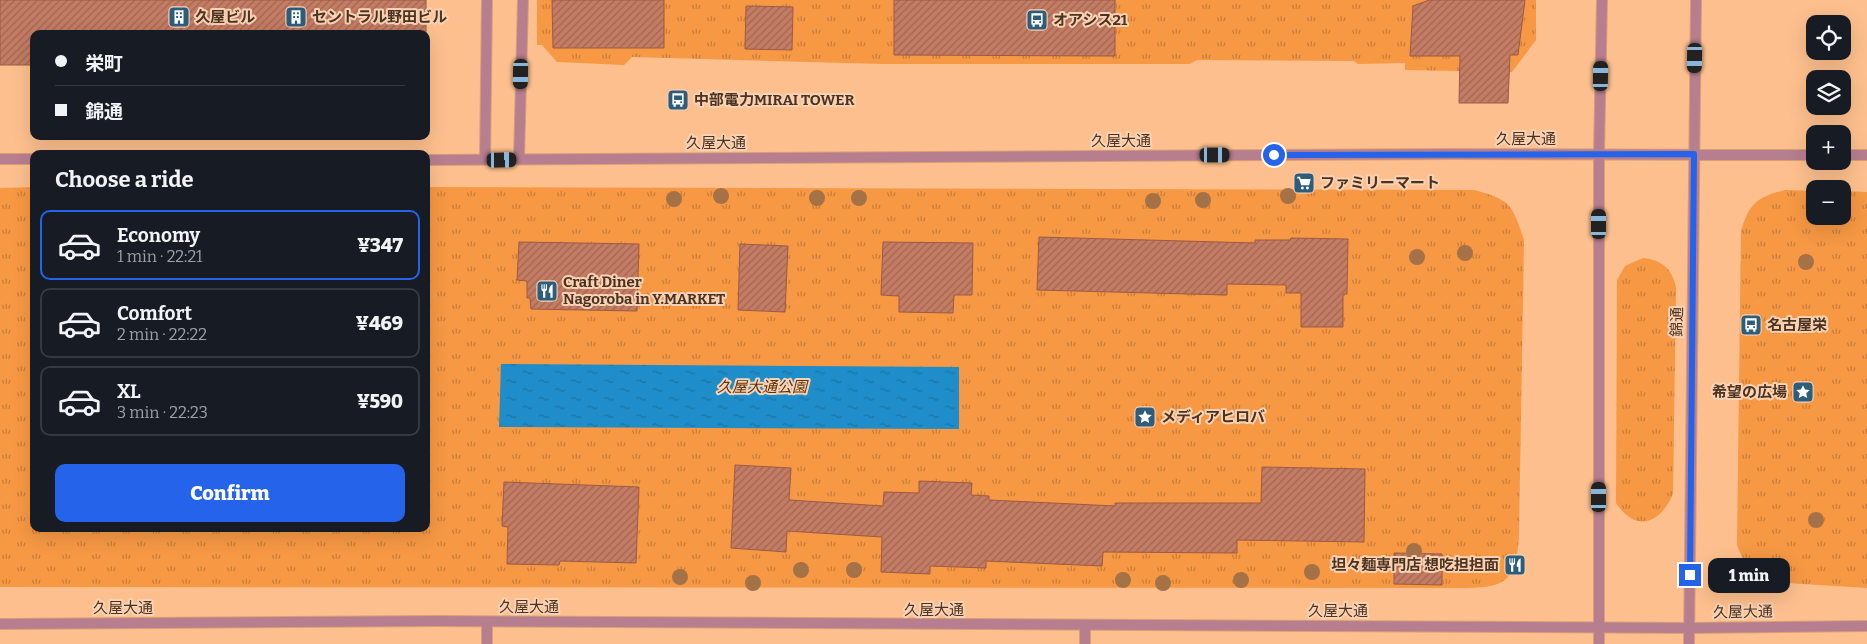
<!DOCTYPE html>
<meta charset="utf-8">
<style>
body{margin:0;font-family:Bitter,"Noto Sans JP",serif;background:#20242c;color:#f1f3f6;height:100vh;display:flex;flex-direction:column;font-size:19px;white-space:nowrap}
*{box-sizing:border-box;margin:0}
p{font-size:16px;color:#9ea1a6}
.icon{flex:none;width:28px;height:28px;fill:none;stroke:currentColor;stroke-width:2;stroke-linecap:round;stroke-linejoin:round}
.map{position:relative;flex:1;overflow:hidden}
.details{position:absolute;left:30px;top:150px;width:400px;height:382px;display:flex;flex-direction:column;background:#171b24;border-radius:10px;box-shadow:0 5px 20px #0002}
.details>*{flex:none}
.banner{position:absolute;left:30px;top:30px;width:400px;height:110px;border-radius:10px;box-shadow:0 5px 20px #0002;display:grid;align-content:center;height:110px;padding:0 25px;background:#171b24}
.buttons{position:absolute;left:1806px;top:15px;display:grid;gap:10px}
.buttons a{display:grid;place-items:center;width:45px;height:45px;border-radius:10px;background:#171b24;box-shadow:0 5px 20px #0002;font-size:25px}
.end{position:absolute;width:22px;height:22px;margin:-11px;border:6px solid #2563eb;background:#fff;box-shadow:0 0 0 2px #fff}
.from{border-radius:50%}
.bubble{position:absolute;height:35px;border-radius:10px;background:#171b24;box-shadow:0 5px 20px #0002;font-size:16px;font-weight:800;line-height:35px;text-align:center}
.car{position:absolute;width:15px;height:30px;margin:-15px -8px;border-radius:6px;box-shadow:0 0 4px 1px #0007;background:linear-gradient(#222 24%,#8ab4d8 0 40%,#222 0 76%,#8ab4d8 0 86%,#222 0)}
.banner b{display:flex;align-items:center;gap:18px;height:48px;font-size:19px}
.banner b+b{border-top:1px solid #363941}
.banner i{width:12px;height:12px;background:#f1f3f6}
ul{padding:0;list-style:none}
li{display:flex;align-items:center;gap:15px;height:70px;margin:0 10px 8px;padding:0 15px;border:2px solid #363941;border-radius:10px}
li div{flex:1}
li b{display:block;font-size:19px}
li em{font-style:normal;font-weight:800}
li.on{border-color:#2563eb}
li>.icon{width:45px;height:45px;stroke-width:1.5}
h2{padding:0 25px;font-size:22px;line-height:60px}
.cta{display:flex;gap:10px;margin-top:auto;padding:10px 25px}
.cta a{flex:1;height:58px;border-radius:10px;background:#2563eb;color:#fff;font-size:20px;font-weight:800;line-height:58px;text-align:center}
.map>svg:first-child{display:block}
.park{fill:url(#park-tufts)}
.water{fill:url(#water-ripples)}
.building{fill:url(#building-hatch);stroke:#9e5a43}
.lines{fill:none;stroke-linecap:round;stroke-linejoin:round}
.service-casing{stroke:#d6a075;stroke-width:12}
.minor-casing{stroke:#d6a075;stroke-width:12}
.tertiary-casing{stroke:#d6a075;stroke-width:12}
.service{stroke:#b67e8f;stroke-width:10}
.minor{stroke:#b67e8f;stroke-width:10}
.tertiary{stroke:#b67e8f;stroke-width:10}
.tree{fill:#a47246}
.route{stroke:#2563eb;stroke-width:6}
.labels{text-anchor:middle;stroke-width:4;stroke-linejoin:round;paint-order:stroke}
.poi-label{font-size:15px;font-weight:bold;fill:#4c331f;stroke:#f9d2b5;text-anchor:start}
.street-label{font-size:15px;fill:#4c331f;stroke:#f9d2b5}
.park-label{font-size:15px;font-style:italic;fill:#5b330c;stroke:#f9d2b5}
</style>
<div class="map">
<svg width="1867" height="644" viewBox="0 0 1867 644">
<defs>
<pattern id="park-tufts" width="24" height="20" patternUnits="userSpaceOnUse" patternTransform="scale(1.25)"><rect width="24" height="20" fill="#f69844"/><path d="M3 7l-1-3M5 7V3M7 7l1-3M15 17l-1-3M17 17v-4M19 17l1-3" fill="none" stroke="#c97d38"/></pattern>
<pattern id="water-ripples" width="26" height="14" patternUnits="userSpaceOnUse" patternTransform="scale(1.25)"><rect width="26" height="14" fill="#1e8dc9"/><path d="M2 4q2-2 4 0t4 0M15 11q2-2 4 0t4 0" fill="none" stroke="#1d74a3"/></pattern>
<pattern id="building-hatch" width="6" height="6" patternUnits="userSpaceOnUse" patternTransform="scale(1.25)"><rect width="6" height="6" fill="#c47c64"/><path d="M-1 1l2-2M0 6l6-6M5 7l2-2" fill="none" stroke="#a16652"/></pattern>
</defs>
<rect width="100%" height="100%" fill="#fdbf8d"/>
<path class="park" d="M537,0H1536V40L1512,72L1405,70V63L1358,64L1354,61L1197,60L1190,64H882L632,57L624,65L557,62L542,45H537Z
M34,187V529H426V187L1474,190C1511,200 1512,204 1524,240L1519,533C1517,587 1502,588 1454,588L0,587V188Z
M1785,190L1815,191V216H1842L1843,191L1867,192V588L1768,582C1750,574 1744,563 1737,545L1741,231C1749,204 1757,197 1785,190Z
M1643,258C1662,260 1672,269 1676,287L1673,494C1660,524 1636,533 1616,503L1617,280L1625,266Z"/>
<path class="water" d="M501,364L959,367V429L499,427Z"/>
<path class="building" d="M0,0H426V34H34V65H0Z
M552,0H664V48H553Z
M894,0H1115V56L894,55Z
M1429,0H1525L1518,55H1510L1508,103H1459L1460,56H1410L1413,6Z
M746,6L793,7L792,50L745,49Z
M1039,237L1255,243V240H1290L1291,238L1348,239L1347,294H1343V327H1301V293H1286V285L1227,284V295L1037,290Z
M519,242L639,244L637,311L531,309L530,298H527V281L517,280Z
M883,242L973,243L972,295H954L953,313L899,312V296L881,295Z
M740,244L788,246L785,312L738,310Z
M735,465L791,468L789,500L883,506L884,492L919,493V481L972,483L971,495L989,496V500L1115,506V503H1261L1262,467L1365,469L1364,542L1237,540V553L1103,552L1102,566L986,561V568L930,566V574L881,572L882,537L787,531L786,552L731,548Z
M504,482L639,487L636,563L560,561L559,565L507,564L508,527L502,526Z
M1394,553L1442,554V585L1394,584Z"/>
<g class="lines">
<g class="service-casing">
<path id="service" d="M519,159L523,0"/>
</g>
<g class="minor-casing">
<path id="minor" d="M1085,626V644
M487,644V622"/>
</g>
<g class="tertiary-casing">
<path id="tertiary" d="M1842,155H1867
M0,159H34
M426,160L1453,154L1815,155
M485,160L487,0
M0,624L437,621L1690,628L1867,626
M1599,644V153L1602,0
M1689,644L1696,0"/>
</g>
<use href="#service" class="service"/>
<use href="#minor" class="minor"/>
<use href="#tertiary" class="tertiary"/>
</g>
<g class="tree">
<circle cx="721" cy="196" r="8"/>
<circle cx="1288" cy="196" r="8"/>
<circle cx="817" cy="198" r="8"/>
<circle cx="859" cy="198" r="8"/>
<circle cx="674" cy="199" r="8"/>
<circle cx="1203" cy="200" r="8"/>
<circle cx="1153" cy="201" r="8"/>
<circle cx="1465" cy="253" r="8"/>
<circle cx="1417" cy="257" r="8"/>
<circle cx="1806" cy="262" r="8"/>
<circle cx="1816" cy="520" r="8"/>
<circle cx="1414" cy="551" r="8"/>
<circle cx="801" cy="570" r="8"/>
<circle cx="854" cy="570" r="8"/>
<circle cx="1312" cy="572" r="8"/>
<circle cx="680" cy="577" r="8"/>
<circle cx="1123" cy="580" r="8"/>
<circle cx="1241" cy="580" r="8"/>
<circle cx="753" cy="583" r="8"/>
<circle cx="1163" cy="583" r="8"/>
</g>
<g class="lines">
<path class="route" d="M1274,155L1694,154L1690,575"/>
</g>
<defs>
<g id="building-square" transform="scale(1.125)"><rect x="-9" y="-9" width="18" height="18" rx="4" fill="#2e5d7c" stroke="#f9d2b5"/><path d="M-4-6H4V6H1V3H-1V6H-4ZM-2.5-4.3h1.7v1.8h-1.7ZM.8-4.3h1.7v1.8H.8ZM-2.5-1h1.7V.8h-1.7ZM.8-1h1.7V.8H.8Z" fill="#fff"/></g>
<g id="bus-square" transform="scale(1.125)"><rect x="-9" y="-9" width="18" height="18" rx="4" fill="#2e5d7c" stroke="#f9d2b5"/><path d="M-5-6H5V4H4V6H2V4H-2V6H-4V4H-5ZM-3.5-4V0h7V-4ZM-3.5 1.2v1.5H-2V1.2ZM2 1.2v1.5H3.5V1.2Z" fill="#fff"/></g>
<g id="supermarket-square" transform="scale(1.125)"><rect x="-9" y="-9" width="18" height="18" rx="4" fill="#2e5d7c" stroke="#f9d2b5"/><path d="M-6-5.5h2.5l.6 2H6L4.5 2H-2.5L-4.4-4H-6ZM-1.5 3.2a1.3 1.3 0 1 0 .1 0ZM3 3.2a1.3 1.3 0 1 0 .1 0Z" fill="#fff"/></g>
<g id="restaurant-square" transform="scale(1.125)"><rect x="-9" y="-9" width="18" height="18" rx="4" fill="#2e5d7c" stroke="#f9d2b5"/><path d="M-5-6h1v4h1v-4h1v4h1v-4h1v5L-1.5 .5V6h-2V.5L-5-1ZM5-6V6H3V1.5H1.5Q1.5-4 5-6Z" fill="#fff"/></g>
<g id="sight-square" transform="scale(1.125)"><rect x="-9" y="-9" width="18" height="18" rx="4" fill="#2e5d7c" stroke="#f9d2b5"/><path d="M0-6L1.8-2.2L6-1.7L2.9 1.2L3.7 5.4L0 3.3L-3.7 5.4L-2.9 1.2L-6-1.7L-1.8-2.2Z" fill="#fff"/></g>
</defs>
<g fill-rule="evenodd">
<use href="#building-square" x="179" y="17"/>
<use href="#building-square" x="296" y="17"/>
<use href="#bus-square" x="1037" y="20"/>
<use href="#bus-square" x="678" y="100"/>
<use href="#supermarket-square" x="1304" y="183"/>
<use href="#restaurant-square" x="547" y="291"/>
<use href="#bus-square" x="1751" y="325"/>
<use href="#sight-square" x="1803" y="392"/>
<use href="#sight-square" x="1145" y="417"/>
<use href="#restaurant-square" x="1515" y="565"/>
</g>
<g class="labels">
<g class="poi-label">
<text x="195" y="22">久屋ビル</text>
<text x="312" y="22">セントラル野田ビル</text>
<text x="1053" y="25">オアシス21</text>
<text x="694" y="105">中部電力MIRAI TOWER</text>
<text x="1320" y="188">ファミリーマート</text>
<text x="563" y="287">Craft Diner<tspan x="563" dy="17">Nagoroba in Y.MARKET</tspan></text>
<text x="1767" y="330">名古屋栄</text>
<text x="1787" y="397" text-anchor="end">希望の広場</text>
<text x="1161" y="422">メディアヒロバ</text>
<text x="1499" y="570" text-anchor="end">坦々麺専門店 想吃担担面</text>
</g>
<g class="street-label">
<text x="1526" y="144">久屋大通</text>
<text x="1121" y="146">久屋大通</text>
<text x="716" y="148">久屋大通</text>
<text transform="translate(1677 322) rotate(-89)" y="5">錦通</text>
<text x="529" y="612">久屋大通</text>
<text x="123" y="613">久屋大通</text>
<text x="934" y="615">久屋大通</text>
<text x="1338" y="616">久屋大通</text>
<text transform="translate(1743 612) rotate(-1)" y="5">久屋大通</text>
</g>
<g class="park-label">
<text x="762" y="392">久屋大通公園</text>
</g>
</g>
</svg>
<div class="buttons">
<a><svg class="icon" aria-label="locate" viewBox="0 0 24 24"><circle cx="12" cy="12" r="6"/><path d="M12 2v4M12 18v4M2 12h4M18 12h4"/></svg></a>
<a><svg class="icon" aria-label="layers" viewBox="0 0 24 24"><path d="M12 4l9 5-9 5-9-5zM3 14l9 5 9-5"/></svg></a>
<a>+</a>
<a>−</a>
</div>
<i class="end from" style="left:1274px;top:155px"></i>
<i class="end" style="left:1690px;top:575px"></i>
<div class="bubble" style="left:1708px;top:558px;width:82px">1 min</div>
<i class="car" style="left:1695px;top:58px;rotate:181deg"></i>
<i class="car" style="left:521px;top:74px;rotate:181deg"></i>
<i class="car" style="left:1601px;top:76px;rotate:1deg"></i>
<i class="car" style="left:1215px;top:155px;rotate:90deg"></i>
<i class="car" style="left:502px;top:160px;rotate:89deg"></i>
<i class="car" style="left:1599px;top:224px;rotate:0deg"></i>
<i class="car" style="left:1599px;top:497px;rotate:0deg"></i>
<div class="banner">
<b><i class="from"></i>栄町</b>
<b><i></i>錦通</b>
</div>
<section class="details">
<h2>Choose a ride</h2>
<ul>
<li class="on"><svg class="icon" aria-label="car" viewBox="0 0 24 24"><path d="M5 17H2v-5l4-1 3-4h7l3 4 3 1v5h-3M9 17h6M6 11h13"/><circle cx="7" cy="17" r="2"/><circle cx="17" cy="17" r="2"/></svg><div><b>Economy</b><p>1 min · 22:21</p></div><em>¥347</em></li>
<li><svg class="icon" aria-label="car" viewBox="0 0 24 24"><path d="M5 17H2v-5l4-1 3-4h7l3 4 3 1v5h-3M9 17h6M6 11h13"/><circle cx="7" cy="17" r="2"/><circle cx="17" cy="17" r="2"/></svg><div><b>Comfort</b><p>2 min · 22:22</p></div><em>¥469</em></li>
<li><svg class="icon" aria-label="car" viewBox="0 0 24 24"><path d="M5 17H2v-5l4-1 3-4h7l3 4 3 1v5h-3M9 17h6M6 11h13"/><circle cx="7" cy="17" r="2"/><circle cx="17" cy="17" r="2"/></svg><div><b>XL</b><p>3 min · 22:23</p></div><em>¥590</em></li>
</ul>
<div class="cta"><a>Confirm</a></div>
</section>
</div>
